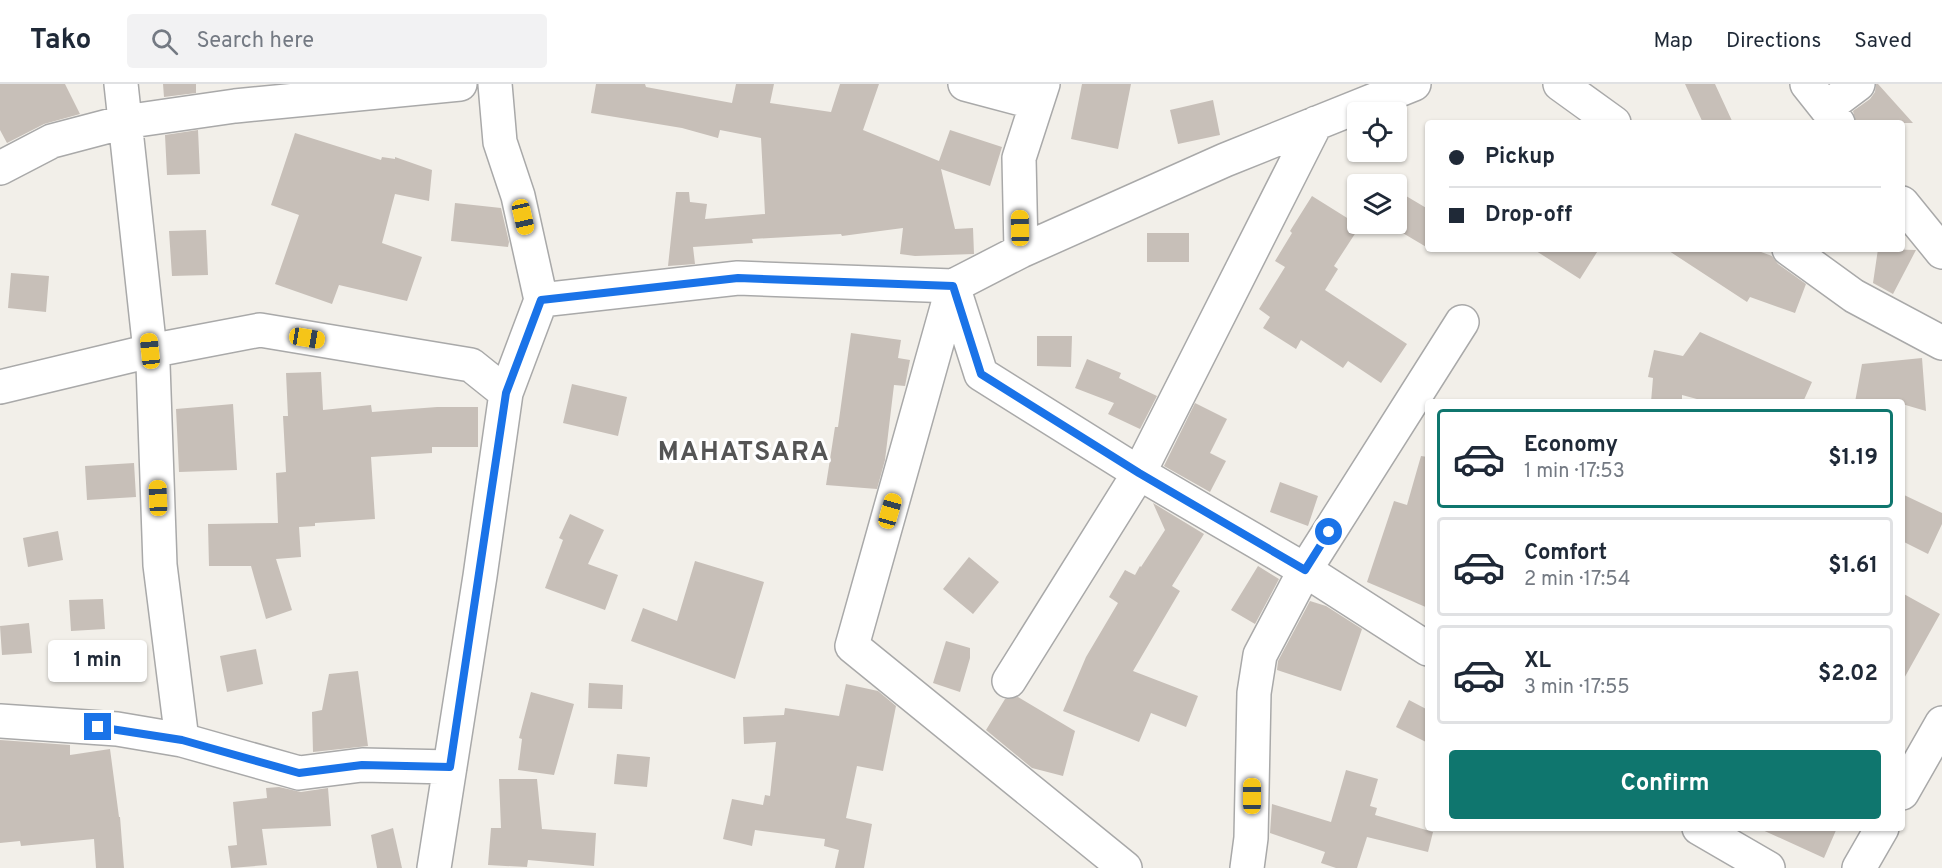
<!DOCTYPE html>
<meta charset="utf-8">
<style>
body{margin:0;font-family:Overpass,sans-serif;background:#f2f2f3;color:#1f2937;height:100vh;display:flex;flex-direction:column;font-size:22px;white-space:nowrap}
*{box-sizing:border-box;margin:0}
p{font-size:20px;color:#747a83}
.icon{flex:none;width:33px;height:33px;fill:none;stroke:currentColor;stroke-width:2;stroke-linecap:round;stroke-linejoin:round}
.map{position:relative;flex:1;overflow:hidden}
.details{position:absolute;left:1425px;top:315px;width:480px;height:432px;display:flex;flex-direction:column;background:#fff;border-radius:6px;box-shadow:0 2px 4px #0004}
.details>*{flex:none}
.banner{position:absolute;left:1425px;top:36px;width:480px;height:132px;border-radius:6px;box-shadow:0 2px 4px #0004;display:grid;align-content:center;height:132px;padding:0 24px;background:#fff}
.controls{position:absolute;left:1347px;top:18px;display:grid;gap:12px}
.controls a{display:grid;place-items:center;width:60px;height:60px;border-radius:6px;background:#fff;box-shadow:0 2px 4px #0004;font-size:30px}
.end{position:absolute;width:27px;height:27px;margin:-14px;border:8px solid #1a73e8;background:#fff;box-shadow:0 0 0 3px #fff}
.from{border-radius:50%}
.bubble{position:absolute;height:42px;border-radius:6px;background:#fff;box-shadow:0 2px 4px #0004;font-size:20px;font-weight:700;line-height:42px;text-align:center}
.car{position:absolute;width:18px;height:36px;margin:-18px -9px;border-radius:8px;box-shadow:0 0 4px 2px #0007;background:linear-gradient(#f5c518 24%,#345 0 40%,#f5c518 0 76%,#345 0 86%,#f5c518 0)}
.banner b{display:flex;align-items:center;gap:21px;height:57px;font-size:22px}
.banner b+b{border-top:2px solid #e0e1e3}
.banner i{width:15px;height:15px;background:#1f2937}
ul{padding:10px 0 0;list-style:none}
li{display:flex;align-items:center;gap:18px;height:99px;margin:0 12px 9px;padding:0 12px;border:3px solid #e0e1e3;border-radius:6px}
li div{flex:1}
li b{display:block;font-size:22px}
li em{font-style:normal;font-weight:700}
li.current{border-color:#0f766e}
li>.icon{width:54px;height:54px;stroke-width:1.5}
.cta{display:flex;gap:12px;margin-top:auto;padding:12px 24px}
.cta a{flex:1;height:69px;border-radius:6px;background:#0f766e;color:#fff;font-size:24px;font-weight:700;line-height:69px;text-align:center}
header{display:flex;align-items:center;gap:36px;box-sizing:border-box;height:84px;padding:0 30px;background:#fff;border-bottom:2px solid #e0e1e3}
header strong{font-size:28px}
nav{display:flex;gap:33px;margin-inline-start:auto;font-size:21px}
.search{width:420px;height:54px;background:#f2f2f3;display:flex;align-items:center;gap:15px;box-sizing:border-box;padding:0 21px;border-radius:6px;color:#747a83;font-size:22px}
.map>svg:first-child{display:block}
.building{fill:#c7bfb8}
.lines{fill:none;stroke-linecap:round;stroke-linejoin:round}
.minor-casing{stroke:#a9a9a9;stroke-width:36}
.minor{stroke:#fff;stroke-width:33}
.route{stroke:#1a73e8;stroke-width:8}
.labels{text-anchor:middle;stroke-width:6;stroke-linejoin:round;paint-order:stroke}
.district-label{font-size:26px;font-weight:bold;letter-spacing:1.5px;fill:#555;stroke:#fff}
</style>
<header>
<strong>Tako</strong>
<div class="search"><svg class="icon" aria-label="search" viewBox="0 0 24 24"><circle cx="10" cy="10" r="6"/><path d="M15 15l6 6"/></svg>Search here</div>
<nav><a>Map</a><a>Directions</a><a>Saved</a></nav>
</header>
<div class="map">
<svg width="1942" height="784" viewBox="0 0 1942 784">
<rect width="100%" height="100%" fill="#f2efe9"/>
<path class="building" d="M0,0H65L80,30L44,40L7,59L0,46Z
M163,0H196V9L164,13Z
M596,0H645L646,3L732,19L736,0H774L770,19L831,28L840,0H879L863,46L939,77L950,46L1002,63L990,102L941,85L955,145L973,144L974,170L915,172L900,170L903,144L842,152L841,150L752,155L753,159L693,163L695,180L668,182L676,108H689L690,118L707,120L705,135L765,130L761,54L720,46L718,54L682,44L591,29Z
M1082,0H1131L1118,65L1071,55Z
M1685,0H1715L1733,39H1703Z
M1876,0H1878L1913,39H1856L1853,27L1870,15L1875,8Z
M1213,16L1220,51L1178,60L1170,26Z
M198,46L200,90L167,91L165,51Z
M295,49L381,76L382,73L395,75V73L432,86L429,117L395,110L382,159L422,173L407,217L339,201L332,220L275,200L299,131L271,121Z
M1396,106L1428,125V164L1396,145Z
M1312,112L1360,142L1334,182L1338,185L1325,206L1407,260L1381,299L1348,277L1343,284L1301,256L1296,265L1263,244L1270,233L1259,225L1285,183L1275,177L1292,149L1290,147Z
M455,119L501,124L509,158L508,163L451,157Z
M206,146L208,191L172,192L169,147Z
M1147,149H1189V178H1147Z
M1533,165H1599L1580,195Z
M1666,165H1753L1772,172L1778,180L1806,200L1795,229L1750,213L1747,218Z
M1878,165L1916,166L1893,210L1873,199Z
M11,189L49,192L46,228L8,224Z
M1700,248L1812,298L1803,318H1708L1682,311V318H1651L1653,294L1648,293L1654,266L1683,272Z
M851,249L901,256L898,274L910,276L905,302L894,301L885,376L877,405L826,401L835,343H838Z
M1037,252H1072L1071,283L1037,282Z
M1922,274L1926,327L1902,320V318H1855L1862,280Z
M1087,275L1121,289L1119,294L1157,312L1140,345L1108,330L1114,319L1075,304Z
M321,288L323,326L371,321L372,328L437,323H478V363H432V369L371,373L375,435L315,439V442L299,443L301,473L276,475L292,526L266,535L251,482H209L208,440L278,439L276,389L286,388L283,332H288L286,289Z
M572,300L627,313L618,352L563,339Z
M1195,319L1227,335L1210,369L1226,377L1210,408L1164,382Z
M233,320L237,386L179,388L176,325Z
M1421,372L1428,373V524L1367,498L1394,417L1407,421Z
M134,379L136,413L87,416L85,382Z
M1280,398L1318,412L1308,442L1270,428Z
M1902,410L1942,429V440L1928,470L1902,457Z
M1153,419L1204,450L1172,502L1180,507L1133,587L1198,612L1186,643L1151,629L1139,658L1063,627L1086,573L1118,519L1109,513L1125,486L1135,491L1140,482L1141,483L1165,446Z
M570,430L604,446L588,480L618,491L605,526L545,504L563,456L559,454Z
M58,447L63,476L28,483L23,454Z
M969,473L999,498L973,530L943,505Z
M695,477L764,498L735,595L631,557L643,524L677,537Z
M1258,482L1279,495L1255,540L1231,526Z
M1902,509L1940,530L1902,598Z
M103,515L105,545L71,547L69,516Z
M1310,517L1326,522L1362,545L1341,607L1277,586L1278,577Z
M29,539L32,569L2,571L0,542Z
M946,557L970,564V574L960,608L933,599Z
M256,565L263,600L227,608L220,572Z
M358,587L368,662L313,668L312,628L322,626L329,590Z
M589,599L623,601L622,625L588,624Z
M846,600L878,607L896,622L883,687L857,682L846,734L872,740L864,784H835L839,766L824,762L825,755L755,746L752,762L723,755L732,715L763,721L765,711L770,712L776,658L744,660L743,633L784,631L785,624L839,632Z
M531,608L574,620L554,691L518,686L522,655L519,654Z
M1018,613L1075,647L1063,692L1032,684L986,646L1005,615Z
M1409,616L1428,626V659L1396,643Z
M0,656L70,661V671L110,665L119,733H120L124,784H96L94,755L21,762L20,757L0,759Z
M617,670L650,673L647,703L614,700Z
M1346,686L1378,695L1370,722L1377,724L1375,731L1433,748L1428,768L1367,753L1357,784H1336L1321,779L1325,768L1270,749L1272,720L1331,738Z
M499,695H537L542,745L596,749L594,782L528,776L527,783L488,781L491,744H501Z
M279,703L301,708L328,704L331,742L262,745L267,781L231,784L228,762L237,761L233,718L267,714L266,704Z
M393,744L402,784H377L371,751Z
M1758,744H1837L1824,774Z"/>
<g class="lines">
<g class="minor-casing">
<path id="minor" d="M495,0L500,58L518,112L541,216
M965,0L1036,19
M1560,0L1614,39
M1807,0L1838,39
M1826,24L1858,0
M0,84L52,57L124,38L235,22L460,0
M1902,119L1942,168
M1789,165L1854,212L1942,259
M1021,167L1019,74L1043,0
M953,202L852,562L1125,784
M953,202L981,290L1139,389L1305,486L1428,565
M0,303L150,267L121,0
M1009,597L1139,389L1316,39
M0,637L117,645L182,656L299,689L362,681L450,683
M182,656L160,481L153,280L150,267L260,246L471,281L506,309
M1902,709L1942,639
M1699,744L1768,784
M434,784L480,492L506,309L541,216L738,194L953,202L1021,167L1225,76L1414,0
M1247,784L1251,754L1254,609L1260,571L1305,486L1462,238
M1859,784L1882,744"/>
</g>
<use href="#minor" class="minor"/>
</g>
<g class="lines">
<path class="route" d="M98,643L182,656L299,689L362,681L450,683L506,309L541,216L738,194L953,202L981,290L1139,389L1305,486L1329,448"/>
</g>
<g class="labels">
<g class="district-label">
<text x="744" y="376">MAHATSARA</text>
</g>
</g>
</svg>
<div class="controls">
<a><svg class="icon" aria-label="locate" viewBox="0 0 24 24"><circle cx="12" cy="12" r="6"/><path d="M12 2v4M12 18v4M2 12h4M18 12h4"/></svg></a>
<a><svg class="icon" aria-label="layers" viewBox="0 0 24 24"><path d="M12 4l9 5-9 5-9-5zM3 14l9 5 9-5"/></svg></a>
</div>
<i class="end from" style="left:1329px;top:448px"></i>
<i class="end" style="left:98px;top:643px"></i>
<div class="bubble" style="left:48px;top:556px;width:99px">1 min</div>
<i class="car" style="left:523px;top:133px;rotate:167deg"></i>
<i class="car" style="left:1020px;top:144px;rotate:359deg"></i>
<i class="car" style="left:307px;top:254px;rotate:99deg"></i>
<i class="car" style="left:150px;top:267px;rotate:354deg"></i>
<i class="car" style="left:158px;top:414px;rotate:358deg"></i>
<i class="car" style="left:890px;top:427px;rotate:16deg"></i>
<i class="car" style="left:1252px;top:712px;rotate:0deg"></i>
<div class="banner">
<b><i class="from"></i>Pickup</b>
<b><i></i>Drop-off</b>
</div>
<section class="details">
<ul>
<li class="current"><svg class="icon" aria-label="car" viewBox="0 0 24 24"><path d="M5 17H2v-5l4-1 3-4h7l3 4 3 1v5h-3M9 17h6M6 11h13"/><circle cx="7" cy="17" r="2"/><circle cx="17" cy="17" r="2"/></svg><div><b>Economy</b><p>1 min · 17:53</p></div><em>$1.19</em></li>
<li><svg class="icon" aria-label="car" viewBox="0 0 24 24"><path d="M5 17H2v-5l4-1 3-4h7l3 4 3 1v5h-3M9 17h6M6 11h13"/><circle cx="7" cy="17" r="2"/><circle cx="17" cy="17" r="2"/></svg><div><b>Comfort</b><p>2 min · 17:54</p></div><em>$1.61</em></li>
<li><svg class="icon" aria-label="car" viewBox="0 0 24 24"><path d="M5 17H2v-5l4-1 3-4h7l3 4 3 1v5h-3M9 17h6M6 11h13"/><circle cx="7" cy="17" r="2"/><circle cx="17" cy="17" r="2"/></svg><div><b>XL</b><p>3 min · 17:55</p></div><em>$2.02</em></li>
</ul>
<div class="cta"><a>Confirm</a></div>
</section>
</div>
